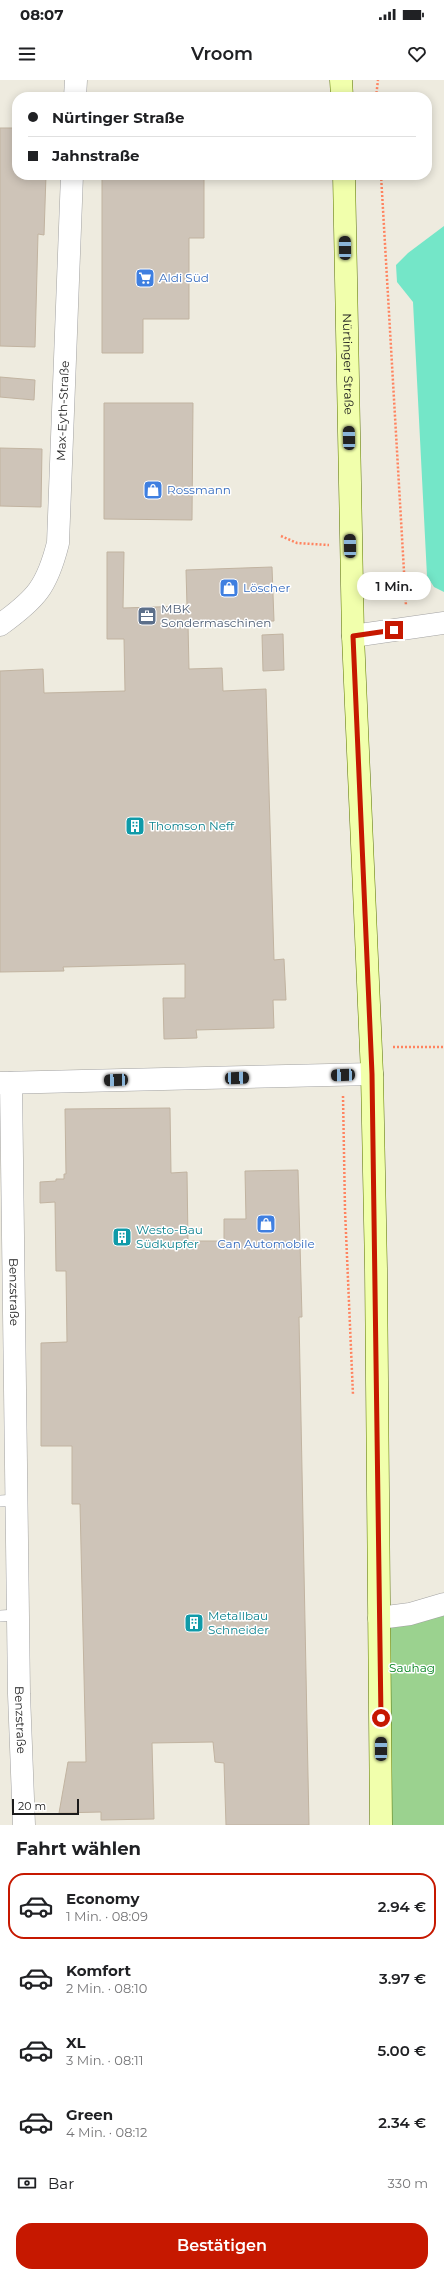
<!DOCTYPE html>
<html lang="de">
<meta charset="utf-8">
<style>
body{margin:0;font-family:Montserrat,sans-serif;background:#f6f6f6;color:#202124;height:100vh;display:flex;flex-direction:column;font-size:15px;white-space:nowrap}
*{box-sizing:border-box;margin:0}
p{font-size:13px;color:#757577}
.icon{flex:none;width:22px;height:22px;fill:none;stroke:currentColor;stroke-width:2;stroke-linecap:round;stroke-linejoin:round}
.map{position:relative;height:1745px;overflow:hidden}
.panel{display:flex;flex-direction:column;background:#fff;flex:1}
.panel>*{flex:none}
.banner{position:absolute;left:12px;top:12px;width:420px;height:88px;border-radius:16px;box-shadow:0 2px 10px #0003;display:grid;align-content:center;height:88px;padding:0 16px;background:#fff}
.scale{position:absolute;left:12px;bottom:10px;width:67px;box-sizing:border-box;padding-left:4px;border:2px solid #1b1b1b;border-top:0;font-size:11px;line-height:14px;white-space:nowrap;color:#1b1b1b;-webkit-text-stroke:3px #fff;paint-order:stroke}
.end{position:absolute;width:18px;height:18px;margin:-9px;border:5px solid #c61800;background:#fff;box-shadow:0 0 0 2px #fff}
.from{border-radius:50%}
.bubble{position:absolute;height:28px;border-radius:14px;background:#fff;box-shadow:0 2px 10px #0003;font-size:13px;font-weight:600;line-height:28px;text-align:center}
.car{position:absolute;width:12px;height:24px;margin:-12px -6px;border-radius:5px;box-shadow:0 0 3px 1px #0007;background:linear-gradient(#222 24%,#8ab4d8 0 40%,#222 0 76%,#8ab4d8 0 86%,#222 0)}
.banner b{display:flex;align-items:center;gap:14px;height:38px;font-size:15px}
.banner b+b{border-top:1px solid #e0e0e0}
.banner i{width:10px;height:10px;background:#202124}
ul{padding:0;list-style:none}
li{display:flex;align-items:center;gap:12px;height:66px;margin:0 8px 6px;padding:0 8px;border:2px solid transparent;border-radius:16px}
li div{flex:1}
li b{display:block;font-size:15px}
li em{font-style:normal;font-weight:600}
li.active{border-color:#c61800}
li>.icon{width:36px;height:36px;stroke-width:1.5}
h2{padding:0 16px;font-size:18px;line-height:48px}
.pay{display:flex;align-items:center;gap:10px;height:44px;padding:0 16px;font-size:15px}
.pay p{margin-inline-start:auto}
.action{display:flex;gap:8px;margin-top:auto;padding:8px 16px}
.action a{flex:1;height:46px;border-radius:16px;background:#c61800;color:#fff;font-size:16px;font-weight:600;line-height:46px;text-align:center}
.status{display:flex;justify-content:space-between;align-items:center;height:28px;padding:0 20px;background:#fff;direction:ltr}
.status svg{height:11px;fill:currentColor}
header{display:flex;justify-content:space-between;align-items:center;height:52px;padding:0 16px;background:#fff;font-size:18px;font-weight:600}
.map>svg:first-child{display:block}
.forest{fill:#9bd28f}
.pitch{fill:#74e6c8}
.building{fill:#cec4b8;stroke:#c1b3a0}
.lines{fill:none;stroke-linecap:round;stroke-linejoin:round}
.lane-casing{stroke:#a2a2a2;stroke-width:12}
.street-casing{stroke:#a2a2a2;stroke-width:23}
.secondary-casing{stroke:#5a7400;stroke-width:23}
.path{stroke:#ff835f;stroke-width:2.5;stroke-dasharray:2 2;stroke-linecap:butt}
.lane{stroke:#fff;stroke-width:11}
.street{stroke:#fff;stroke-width:22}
.secondary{stroke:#f1ffac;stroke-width:22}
.route{stroke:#c61800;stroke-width:5}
.labels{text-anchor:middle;stroke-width:3;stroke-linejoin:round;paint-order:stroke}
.shop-label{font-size:12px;fill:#366cbe;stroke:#fff;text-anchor:start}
.street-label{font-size:12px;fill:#1b1b1b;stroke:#fff}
.service-label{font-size:12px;fill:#4e5e75;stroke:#fff;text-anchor:start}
.culture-label{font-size:12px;fill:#0d838f;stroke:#fff;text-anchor:start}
.park-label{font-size:12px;fill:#00821b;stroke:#fff}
</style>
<div class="status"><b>08:07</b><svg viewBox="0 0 49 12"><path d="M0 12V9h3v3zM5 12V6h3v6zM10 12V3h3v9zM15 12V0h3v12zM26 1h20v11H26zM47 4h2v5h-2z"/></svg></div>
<header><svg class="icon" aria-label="menu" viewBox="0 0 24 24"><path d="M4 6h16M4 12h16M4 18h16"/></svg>Vroom<svg class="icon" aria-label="heart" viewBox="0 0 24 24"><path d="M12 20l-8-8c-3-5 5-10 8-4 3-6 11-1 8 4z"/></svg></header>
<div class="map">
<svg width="444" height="1745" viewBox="0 0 444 1745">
<rect width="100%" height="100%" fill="#eeebdf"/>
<path class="forest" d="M444,1524V1745H381L379,1538Z"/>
<path class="pitch" d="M444,146V512L434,507L427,496L413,222L397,202L396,185L408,173Z"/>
<path class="building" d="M0,48H17V95H46L44,155L38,154L35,267L0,266Z
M102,95H204V158H189V239H143V273H102Z
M0,297L35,300L34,320L0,317Z
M104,323H193L192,440L104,439Z
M0,368L42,369L41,427L0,426Z
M107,472H124L123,528L187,526L186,490L272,487L274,541L188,544L189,589L222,588L223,611L266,609L274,880L284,879L286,920H273L274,948L196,950L197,958L164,959L163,918H185V884L63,887L64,891L0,892V591L43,589L44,613L125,611L124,559H107Z
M283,554L284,590L263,591L262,555Z
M170,1028L171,1093L187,1092L188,1161H224V1139H246L245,1091L298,1090L302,1237H299L309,1745H226L224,1683L215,1682L213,1662L152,1663L154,1739L101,1740V1732L59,1733L68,1682H86L80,1424H72V1366H41V1263L67,1262L66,1191H56L55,1122L40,1123V1102L56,1101V1099H64V1094H66L65,1029Z"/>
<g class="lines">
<g class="lane-casing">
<path id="lane" d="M0,1421L17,1420
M0,1536L18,1535"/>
</g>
<g class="street-casing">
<g id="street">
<path d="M75,17L76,0"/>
<path id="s1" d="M0,545C36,519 47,507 58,463L72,95"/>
<path d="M353,556L444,543"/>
<path d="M0,1003L372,994"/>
<path id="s2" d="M11,1003L19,1614L24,1745"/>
<path d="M379,1538L410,1534L444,1524"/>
</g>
</g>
<g class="secondary-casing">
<g id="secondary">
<path d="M341,0L342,17"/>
<path id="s3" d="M344,95L353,556L372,994L376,1189L381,1745"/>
</g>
</g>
<path class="path" d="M376,17L378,0
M381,95L406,526
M281,456L297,463L329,465
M393,967H444
M343,1016L345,1130L353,1315"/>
<use href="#lane" class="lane"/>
<use href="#street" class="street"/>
<use href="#secondary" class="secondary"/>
</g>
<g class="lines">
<path class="route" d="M381,1638L372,994L353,556L394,550"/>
</g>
<defs>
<g id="supermarket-square" transform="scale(1)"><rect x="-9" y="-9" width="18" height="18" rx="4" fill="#3f7fe0" stroke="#fff"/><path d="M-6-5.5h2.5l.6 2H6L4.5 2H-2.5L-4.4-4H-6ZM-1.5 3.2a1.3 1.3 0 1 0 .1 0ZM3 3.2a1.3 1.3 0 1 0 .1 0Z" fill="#fff"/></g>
<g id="shop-square" transform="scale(1)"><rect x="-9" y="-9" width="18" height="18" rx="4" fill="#3f7fe0" stroke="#fff"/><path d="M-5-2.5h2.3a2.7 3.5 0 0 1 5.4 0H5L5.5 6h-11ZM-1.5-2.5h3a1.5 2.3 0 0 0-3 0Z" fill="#fff"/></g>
<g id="office-square" transform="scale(1)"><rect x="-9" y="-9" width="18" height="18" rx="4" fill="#5c6f8a" stroke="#fff"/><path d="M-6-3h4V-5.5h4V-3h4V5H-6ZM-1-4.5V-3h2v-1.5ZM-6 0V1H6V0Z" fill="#fff"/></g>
<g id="building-square" transform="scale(1)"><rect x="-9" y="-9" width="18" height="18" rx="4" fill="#0f9aa8" stroke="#fff"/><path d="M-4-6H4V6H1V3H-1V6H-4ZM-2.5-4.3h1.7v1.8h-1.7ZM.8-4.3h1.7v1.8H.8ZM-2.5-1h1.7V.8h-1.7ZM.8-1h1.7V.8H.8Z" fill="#fff"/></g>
</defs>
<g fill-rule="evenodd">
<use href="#supermarket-square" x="145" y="198"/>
<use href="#shop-square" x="153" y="410"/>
<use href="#shop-square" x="229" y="508"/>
<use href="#office-square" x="147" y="536"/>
<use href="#building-square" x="135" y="746"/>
<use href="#shop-square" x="266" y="1144"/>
<use href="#building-square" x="122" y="1157"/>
<use href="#building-square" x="194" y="1543"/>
</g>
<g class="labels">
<g class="shop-label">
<text x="159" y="202">Aldi Süd</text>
<text x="167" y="414">Rossmann</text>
<text x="243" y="512">Löscher</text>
<text x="266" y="1168" text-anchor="middle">Can Automobile</text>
</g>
<g class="street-label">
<text dy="4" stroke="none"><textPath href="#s3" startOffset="189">Nürtinger Straße</textPath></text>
<text dy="4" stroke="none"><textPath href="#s1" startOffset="236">Max-Eyth-Straße</textPath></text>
<text dy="4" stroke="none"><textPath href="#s2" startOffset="209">Benzstraße</textPath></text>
<text dy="4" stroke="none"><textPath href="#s2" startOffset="637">Benzstraße</textPath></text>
</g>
<g class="service-label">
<text x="161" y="533">MBK<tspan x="161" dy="14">Sondermaschinen</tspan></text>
</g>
<g class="culture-label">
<text x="149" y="750">Thomson Neff</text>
<text x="136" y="1154">Westo-Bau<tspan x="136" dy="14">Südkupfer</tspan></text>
<text x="208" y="1540">Metallbau<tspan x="208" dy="14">Schneider</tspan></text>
</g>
<g class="park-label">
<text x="412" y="1592">Sauhag</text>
</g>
</g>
</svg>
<div class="scale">20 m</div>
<i class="end from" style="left:381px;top:1638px"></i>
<i class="end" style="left:394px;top:550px"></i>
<div class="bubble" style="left:357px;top:492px;width:74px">1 Min.</div>
<i class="car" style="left:345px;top:168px;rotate:359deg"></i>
<i class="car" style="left:349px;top:358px;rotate:359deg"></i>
<i class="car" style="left:350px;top:466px;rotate:359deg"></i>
<i class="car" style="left:343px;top:995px;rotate:268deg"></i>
<i class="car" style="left:237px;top:998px;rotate:88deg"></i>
<i class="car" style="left:116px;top:1000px;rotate:268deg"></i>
<i class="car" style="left:381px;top:1669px;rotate:0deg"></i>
<div class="banner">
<b><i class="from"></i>Nürtinger Straße</b>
<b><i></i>Jahnstraße</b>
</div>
</div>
<section class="panel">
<h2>Fahrt wählen</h2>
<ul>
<li class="active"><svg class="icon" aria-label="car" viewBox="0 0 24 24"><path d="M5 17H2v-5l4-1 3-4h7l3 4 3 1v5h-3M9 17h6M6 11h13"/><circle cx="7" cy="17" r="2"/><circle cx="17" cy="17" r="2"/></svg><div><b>Economy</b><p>1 Min. · 08:09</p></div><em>2.94 €</em></li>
<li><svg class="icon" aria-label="car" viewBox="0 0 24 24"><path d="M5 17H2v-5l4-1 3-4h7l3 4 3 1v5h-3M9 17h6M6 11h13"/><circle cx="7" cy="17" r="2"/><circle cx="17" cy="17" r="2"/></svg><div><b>Komfort</b><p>2 Min. · 08:10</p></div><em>3.97 €</em></li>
<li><svg class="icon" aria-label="car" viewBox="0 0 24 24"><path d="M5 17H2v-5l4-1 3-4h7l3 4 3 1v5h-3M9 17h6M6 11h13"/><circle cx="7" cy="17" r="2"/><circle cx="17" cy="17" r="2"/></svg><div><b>XL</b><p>3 Min. · 08:11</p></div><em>5.00 €</em></li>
<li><svg class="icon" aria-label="car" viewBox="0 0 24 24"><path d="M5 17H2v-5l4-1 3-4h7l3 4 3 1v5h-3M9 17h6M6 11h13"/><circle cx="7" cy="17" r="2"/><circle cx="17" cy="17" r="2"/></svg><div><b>Green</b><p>4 Min. · 08:12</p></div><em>2.34 €</em></li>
</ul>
<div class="pay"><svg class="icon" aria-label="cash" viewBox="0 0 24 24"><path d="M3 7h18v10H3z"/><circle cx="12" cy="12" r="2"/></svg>Bar<p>330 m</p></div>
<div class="action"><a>Bestätigen</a></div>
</section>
